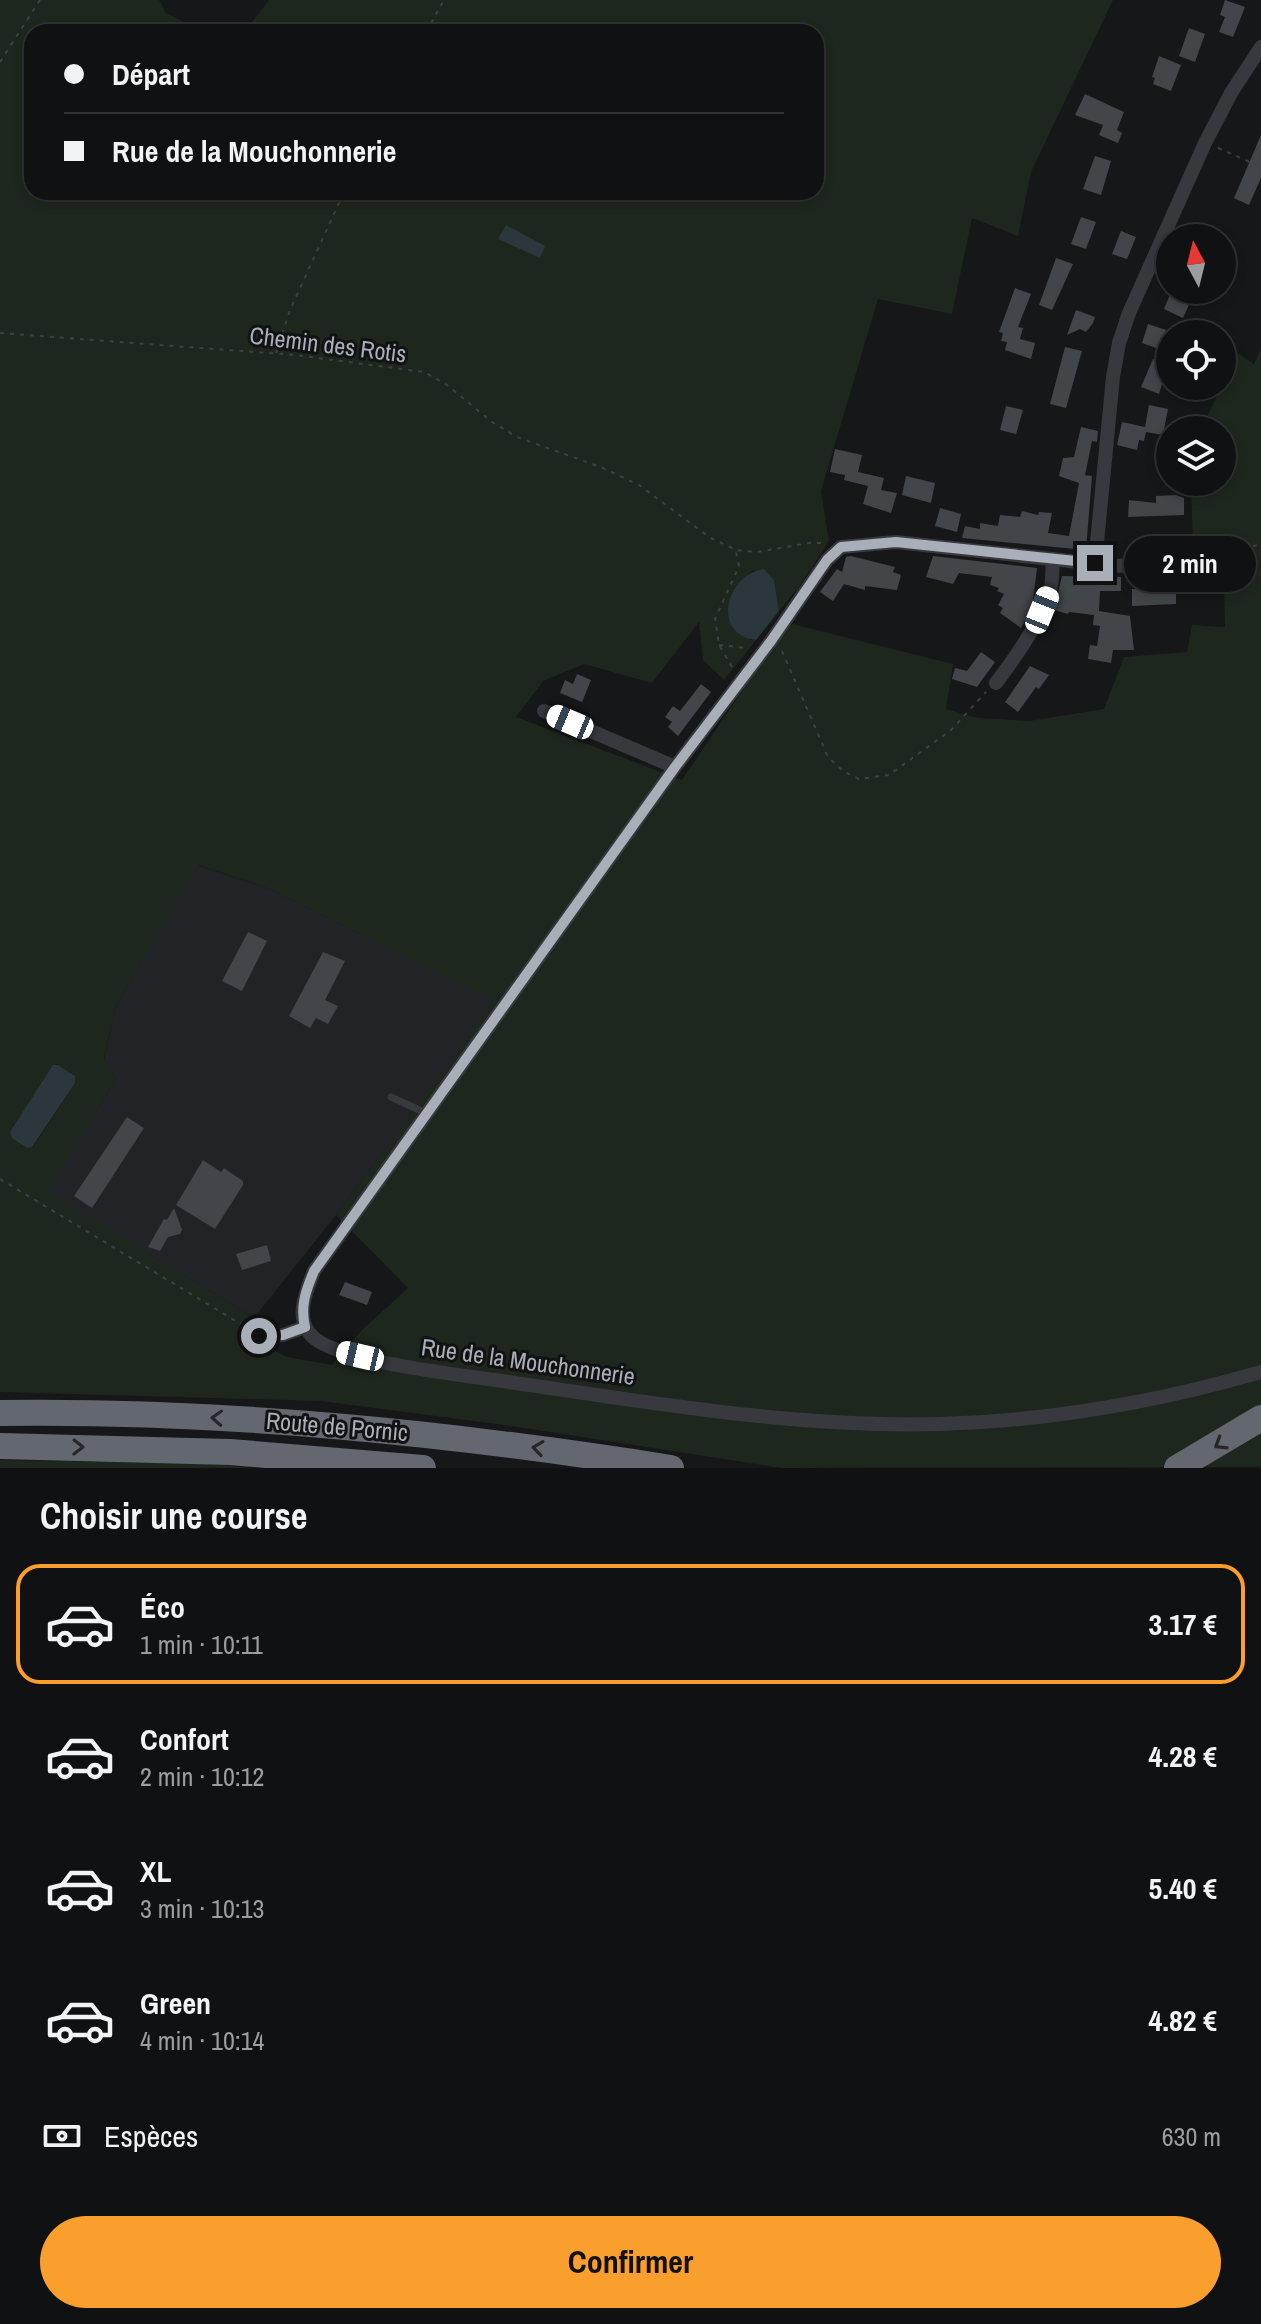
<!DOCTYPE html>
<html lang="fr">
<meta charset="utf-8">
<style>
body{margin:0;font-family:"Archivo Narrow",sans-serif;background:#191a1b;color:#f1f3f6;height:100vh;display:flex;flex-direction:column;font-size:30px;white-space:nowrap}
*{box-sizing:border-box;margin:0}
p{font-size:26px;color:#9c9d9f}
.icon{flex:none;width:44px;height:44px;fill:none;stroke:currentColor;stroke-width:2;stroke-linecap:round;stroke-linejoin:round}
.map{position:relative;height:1468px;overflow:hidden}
.details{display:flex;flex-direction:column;background:#101112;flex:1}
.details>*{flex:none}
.hud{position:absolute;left:24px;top:24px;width:800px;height:176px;border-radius:24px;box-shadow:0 4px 12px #0003,0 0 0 2px #303132;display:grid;align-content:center;height:176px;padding:0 40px;background:#101112}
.needle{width:52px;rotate:353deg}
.controls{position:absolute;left:1156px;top:224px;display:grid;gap:16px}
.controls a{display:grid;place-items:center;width:80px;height:80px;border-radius:50%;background:#101112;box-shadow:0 4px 12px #0003,0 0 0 2px #303132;font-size:40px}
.end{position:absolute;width:36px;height:36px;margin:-18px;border:10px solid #a8afb9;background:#111;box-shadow:0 0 0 4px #111}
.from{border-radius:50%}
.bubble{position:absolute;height:56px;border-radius:28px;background:#101112;box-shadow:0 4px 12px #0003,0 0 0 2px #303132;font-size:26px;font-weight:700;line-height:56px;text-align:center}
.car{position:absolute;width:24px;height:48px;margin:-24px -12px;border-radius:10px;box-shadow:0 0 6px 2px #0007;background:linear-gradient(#fff 24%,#345 0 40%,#fff 0 76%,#345 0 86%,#fff 0)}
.hud b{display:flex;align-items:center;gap:28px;height:76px;font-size:30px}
.hud b+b{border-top:2px solid #303132}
.hud i{width:20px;height:20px;background:#f1f3f6}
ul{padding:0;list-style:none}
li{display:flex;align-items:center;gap:24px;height:120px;margin:0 16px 12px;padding:0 24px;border:4px solid transparent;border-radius:24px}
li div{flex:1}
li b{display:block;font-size:30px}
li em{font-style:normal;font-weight:700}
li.on{border-color:#fa9e2d}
li>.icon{width:72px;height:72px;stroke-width:1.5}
h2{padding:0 40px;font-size:36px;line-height:96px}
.pay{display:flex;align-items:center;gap:20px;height:88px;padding:0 40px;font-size:30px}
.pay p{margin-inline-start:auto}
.button{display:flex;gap:16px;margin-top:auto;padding:16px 40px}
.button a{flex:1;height:92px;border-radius:48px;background:#fa9e2d;color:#111;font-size:32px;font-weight:700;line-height:92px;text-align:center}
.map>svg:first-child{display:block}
.built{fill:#222326}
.green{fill:#1e271e;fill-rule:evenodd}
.water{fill:#2c373d}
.building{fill:#424549}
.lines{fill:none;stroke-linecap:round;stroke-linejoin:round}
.path{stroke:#3d4045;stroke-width:2;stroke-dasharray:4 6;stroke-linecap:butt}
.lane{stroke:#37393e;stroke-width:7}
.street{stroke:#37393e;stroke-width:14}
.highway{stroke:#63676f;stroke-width:26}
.oneway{stroke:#26272a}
.route{stroke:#a8afb9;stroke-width:10}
.labels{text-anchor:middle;stroke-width:6;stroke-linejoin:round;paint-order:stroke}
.street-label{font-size:24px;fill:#a8afb9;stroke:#111213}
</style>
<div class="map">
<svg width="1261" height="1468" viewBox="0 0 1261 1468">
<rect width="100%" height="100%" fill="#161718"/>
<path class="built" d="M197,865L270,889L495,1001L336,1215L254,1318L47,1192L116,1079L104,1060L115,1008Z"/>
<path class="green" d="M0,0H159L166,13L205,32H32V192H816V32H224L250,25L269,0H1113L1031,172L1018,236L972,218L952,314L878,299L821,491L829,541L799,587L779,611L774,580L753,570L733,592L751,640H756L724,680L703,660L699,622L652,683L584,664L543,681L516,717L682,780L788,623L953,664L946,709L978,718L1029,721L1104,709L1124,657L1187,652L1192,625L1225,627L1223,543L1193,547L1191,482H1222V430H1200L1222,386L1231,349L1254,364L1261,348V1467L782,1468L504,1425L321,1401L0,1392ZM198,865L270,889L494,1001L336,1215L408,1288L361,1331L332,1365L287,1357L252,1339L254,1318L48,1192L116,1079L104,1059L115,1008ZM56,1064L75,1076V1083L33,1147L11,1132Z
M0,1460L212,1464L252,1468H0Z"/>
<path class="water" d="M506,225L545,246L540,258L498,239Z
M764,569L774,580L779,611L756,640C709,633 728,573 764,569Z
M53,1065H58L75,1076V1083L32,1147L27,1148L12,1138L10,1132Z"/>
<path class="building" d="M1225,0L1245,7L1233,37L1219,32L1225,17L1220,15Z
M1189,28L1205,34L1195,62L1179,56Z
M1159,56L1181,65L1171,91L1153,84L1155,78L1152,77Z
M1085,94L1124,112L1117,130L1122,133L1118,143L1099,135L1103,125L1075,115Z
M1261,135V178L1249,205L1234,198Z
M1095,156L1111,161L1101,195L1083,189Z
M1081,217L1096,222L1086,249L1071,244Z
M1121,231L1136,237L1127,259L1112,254Z
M1056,258L1073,264L1052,310L1039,305Z
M1015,288L1031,294L1018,327L1023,328L1020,339L1035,343L1031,359L1005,350L1007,342L1001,341L1003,333L999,332Z
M1172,290H1186L1194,294L1183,318L1164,309Z
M1076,310L1095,317L1093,323L1086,332L1080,329L1067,335Z
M1148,324L1166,330L1159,349L1142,343Z
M1065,347L1082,351L1066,408L1050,404Z
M1153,359L1168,365L1159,394L1141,387Z
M1149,405L1168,409L1163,435L1146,432L1144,441L1139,440L1137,450L1117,445L1122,422L1145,427Z
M1006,406L1023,410L1016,434L1000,430Z
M1081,427L1098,431L1097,442L1092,441L1085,475L1092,476L1086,550L962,538L965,526L980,529V523L998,526L1000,515L1020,517L1022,511L1038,515L1039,512L1052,513L1048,533L1069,536L1079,483L1059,476L1063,458L1074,457Z
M835,449L862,455L858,472L884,478L881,490L897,493L891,513L863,504L868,486L844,480L845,475L830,472Z
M906,476L935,483L931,503L902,495Z
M1176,495L1184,498V515L1128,517L1129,500L1156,503V496Z
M940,508L961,514L957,532L935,526Z
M851,556L895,567L893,572L901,575L897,590L865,586V590L844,584L833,601L820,592L837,569L842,572L846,557Z
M933,556L1037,568L1032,610L1021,628L1000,613L1003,608L998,605L1004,594L997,591L999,588L990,585L992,577L959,573L953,584L926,577Z
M1062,576L1121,577V591H1100L1099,611L1130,616L1134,650H1113L1111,663L1088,659L1090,645L1097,646L1100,626L1093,625L1094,615L1069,612L1068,614L1054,610Z
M1176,587V604L1132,606V589Z
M981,652L995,662L977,687L952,679L955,668L967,671Z
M1030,666L1049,675L1039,689L1036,687L1018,712L1005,702Z
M577,674L591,680L582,702L560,693L565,680L573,684Z
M701,684L711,692L678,736L668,727L672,722L665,717L673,706L680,711Z
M248,932L267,941L242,991L222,981Z
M323,952L345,961L325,1000L338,1006L328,1024L316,1018L310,1028L289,1016Z
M127,1117L144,1128L92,1208L74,1196Z
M203,1160L221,1172L224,1168L243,1181V1185L215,1229L176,1205Z
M174,1208L182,1230L180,1234L168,1237L160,1251L148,1247L164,1219L167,1220Z
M267,1245L271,1261L242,1270L236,1254Z
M345,1282L372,1292L367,1305L339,1295Z"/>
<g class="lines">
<path class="path" d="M426,32L444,0
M0,62L40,0
M1218,148L1261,167
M0,333L295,355L424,372L447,385L492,422L517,437L603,468L639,485L709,537L736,550L757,552L809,543H826
M276,353L290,310L344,192
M1243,547L1261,545
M719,645L747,648
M782,651L828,757L843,771L859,779L889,775L951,730L986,692
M732,667L719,645L715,619L739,566L736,552
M0,1179L249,1329"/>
<path class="lane" d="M391,1097L428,1114"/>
<path class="street" d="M1230,549L1167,563L1116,566L896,542L841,547L827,560L771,641L675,767L314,1271C306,1292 293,1320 314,1338C343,1362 455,1374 495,1380C642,1401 791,1428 940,1424C1048,1421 1157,1402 1261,1372
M1095,563L1113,377L1119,343L1129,313L1205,143L1231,93L1261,47
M996,683C1015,658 1041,621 1050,591C1053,581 1052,569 1053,559
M544,711L675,767
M259,1336L283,1335L305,1327"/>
<path class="highway" d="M0,1413C225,1410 449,1433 671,1468
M0,1446L230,1452L423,1468
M1177,1468L1261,1418"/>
</g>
<defs><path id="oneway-chevron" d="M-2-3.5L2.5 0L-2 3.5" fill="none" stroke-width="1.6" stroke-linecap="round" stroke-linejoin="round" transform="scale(2)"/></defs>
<g class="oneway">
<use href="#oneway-chevron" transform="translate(217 1418) rotate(-177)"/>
<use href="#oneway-chevron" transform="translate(1220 1444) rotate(149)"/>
<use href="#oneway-chevron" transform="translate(78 1447) rotate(1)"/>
<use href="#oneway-chevron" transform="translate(538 1448) rotate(-172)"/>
</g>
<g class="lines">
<path class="route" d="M259,1336L283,1335L305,1327C300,1306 306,1290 314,1271L675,767L771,641L827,560L841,547L896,542L1095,563"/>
</g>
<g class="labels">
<g class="street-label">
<text transform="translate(328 345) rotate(7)" y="8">Chemin des Rotis</text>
<text transform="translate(528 1362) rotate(8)" y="8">Rue de la Mouchonnerie</text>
<text transform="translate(337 1427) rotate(5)" y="8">Route de Pornic</text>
</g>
</g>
</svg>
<div class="controls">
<a><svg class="needle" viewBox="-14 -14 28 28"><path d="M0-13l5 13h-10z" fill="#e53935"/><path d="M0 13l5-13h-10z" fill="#9c9d9f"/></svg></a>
<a><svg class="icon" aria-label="locate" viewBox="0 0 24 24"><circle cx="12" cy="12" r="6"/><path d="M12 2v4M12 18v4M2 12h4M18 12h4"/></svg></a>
<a><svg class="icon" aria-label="layers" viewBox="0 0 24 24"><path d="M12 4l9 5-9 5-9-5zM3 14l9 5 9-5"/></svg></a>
</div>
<i class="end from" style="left:259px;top:1336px"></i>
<i class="end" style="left:1095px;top:563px"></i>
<div class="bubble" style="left:1124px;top:536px;width:132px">2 min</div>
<i class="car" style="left:1042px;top:610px;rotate:22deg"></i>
<i class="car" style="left:570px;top:722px;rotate:293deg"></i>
<i class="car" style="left:360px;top:1356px;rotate:283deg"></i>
<div class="hud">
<b><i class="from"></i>Départ</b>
<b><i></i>Rue de la Mouchonnerie</b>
</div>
</div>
<section class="details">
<h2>Choisir une course</h2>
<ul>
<li class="on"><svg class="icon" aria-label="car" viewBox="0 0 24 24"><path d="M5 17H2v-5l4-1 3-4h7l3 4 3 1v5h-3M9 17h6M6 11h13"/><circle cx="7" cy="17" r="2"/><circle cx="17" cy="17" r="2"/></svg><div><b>Éco</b><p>1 min · 10:11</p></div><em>3.17 €</em></li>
<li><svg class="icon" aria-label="car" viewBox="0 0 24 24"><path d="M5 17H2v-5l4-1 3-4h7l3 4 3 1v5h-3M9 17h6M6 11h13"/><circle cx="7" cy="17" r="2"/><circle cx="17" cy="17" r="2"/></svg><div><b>Confort</b><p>2 min · 10:12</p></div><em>4.28 €</em></li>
<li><svg class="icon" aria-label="car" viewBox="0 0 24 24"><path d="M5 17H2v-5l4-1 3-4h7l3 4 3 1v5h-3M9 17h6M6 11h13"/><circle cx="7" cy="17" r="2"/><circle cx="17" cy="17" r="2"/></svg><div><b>XL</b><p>3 min · 10:13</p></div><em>5.40 €</em></li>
<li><svg class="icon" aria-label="car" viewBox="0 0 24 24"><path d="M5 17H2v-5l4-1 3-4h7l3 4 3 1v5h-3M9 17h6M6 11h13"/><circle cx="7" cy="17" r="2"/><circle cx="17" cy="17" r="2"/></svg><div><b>Green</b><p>4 min · 10:14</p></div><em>4.82 €</em></li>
</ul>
<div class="pay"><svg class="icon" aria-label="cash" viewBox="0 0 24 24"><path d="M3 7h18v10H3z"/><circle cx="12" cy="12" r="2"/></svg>Espèces<p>630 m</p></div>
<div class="button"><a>Confirmer</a></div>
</section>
